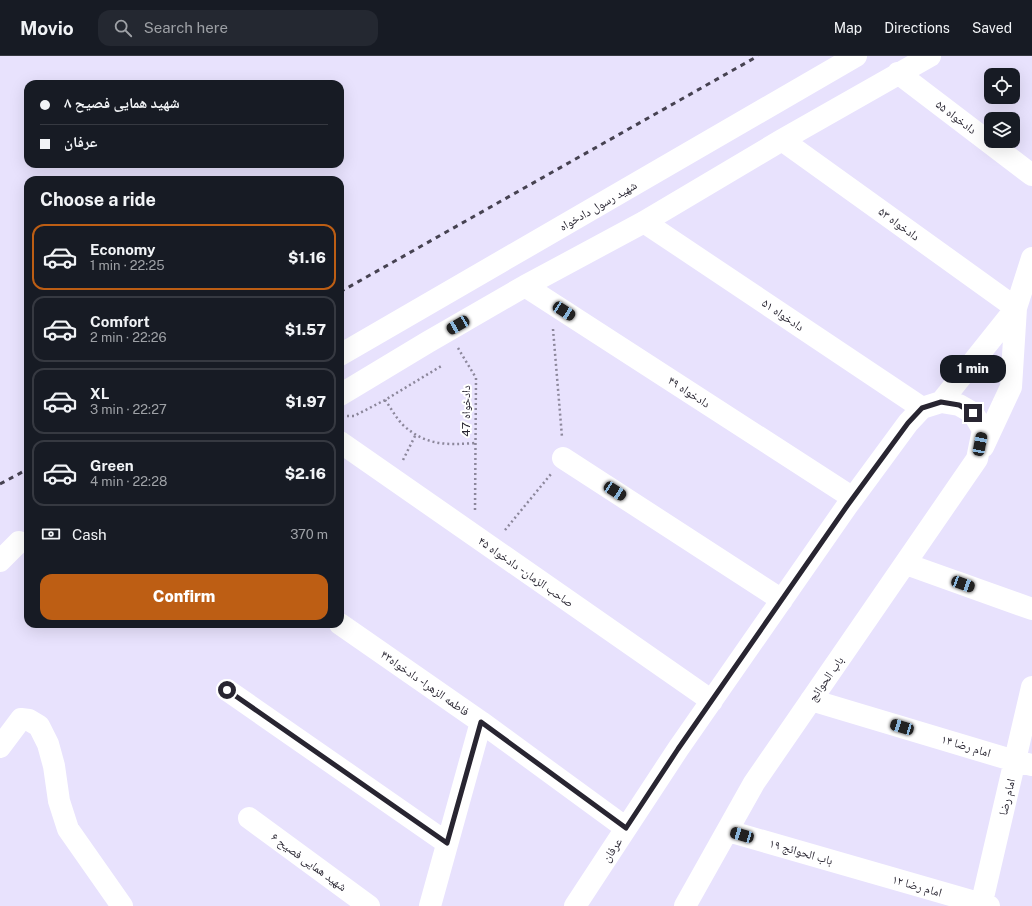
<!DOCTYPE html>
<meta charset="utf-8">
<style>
body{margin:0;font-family:"Public Sans","Noto Naskh Arabic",sans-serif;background:#242831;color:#f1f3f6;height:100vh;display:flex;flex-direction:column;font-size:15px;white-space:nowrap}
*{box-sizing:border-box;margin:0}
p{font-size:13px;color:#9ea1a6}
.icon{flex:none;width:22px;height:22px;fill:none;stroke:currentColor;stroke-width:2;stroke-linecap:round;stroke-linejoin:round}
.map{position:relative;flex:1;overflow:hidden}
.panel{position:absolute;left:24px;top:120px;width:320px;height:452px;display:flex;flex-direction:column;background:#171b24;border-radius:12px;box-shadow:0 4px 16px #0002}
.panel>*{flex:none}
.banner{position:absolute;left:24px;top:24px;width:320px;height:88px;border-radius:12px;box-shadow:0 4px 16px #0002;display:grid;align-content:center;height:88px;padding:0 16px;background:#171b24}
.tools{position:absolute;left:984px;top:12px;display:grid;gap:8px}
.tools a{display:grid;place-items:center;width:36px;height:36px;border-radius:8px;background:#171b24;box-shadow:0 4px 16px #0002;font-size:20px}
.end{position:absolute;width:18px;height:18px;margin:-9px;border:5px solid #282531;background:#fff;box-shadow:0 0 0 2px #fff}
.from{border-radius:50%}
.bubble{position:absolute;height:28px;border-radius:12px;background:#171b24;box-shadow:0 4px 16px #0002;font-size:13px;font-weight:800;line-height:28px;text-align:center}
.car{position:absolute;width:12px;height:24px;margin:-12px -6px;border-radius:5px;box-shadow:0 0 3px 1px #0007;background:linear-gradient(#222 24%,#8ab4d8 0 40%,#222 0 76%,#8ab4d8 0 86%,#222 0)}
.banner b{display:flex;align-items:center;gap:14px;height:38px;font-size:15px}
.banner b+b{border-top:1px solid #363941}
.banner i{width:10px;height:10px;background:#f1f3f6}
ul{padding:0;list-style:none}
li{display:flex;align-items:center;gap:12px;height:66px;margin:0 8px 6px;padding:0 8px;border:2px solid #363941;border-radius:12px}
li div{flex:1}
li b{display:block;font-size:15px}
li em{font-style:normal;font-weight:800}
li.active{border-color:#bd5e14}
li>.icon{width:36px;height:36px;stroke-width:1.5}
h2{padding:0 16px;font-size:18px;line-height:48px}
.pay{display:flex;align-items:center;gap:10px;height:44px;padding:0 16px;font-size:15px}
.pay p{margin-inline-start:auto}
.primary-button{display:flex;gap:8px;margin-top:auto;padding:8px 16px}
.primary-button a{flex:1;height:46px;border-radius:12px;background:#bd5e14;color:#fff;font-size:16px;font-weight:800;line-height:46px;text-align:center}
header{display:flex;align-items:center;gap:24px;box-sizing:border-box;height:56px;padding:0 20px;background:#171b24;border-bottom:1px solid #363941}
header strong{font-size:19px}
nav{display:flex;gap:22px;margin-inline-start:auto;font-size:14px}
.search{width:280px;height:36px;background:#242831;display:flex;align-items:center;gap:10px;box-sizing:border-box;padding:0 14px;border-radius:12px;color:#9ea1a6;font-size:15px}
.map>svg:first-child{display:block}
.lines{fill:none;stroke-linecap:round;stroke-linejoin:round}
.path{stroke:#8c879b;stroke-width:2.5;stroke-dasharray:2 3;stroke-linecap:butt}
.minor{stroke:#fff;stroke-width:22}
.major{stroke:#fff;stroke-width:22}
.rail{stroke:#464251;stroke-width:3;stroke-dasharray:5 5;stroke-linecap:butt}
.route{stroke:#282531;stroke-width:5}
.labels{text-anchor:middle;stroke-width:4;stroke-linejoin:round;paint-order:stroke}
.street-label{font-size:12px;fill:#282531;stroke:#fff}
</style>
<header>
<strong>Movio</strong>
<div class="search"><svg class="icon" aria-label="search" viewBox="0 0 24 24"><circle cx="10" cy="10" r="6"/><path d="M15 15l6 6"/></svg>Search here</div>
<nav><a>Map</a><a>Directions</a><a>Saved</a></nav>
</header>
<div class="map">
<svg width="1032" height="850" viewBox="0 0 1032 850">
<rect width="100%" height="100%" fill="#e8e2fd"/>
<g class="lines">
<path class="path" d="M553,273L562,381
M458,292L476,322L475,454
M385,344C391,352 396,362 403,369C426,390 447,389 475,387
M347,360H354L385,344L443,309
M403,404L416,378
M505,474L551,418"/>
<path class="minor" d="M898,17L1032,119
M782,84L1016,252L941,346
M644,166L922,352
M525,230L853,442
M340,299L856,0
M340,339L428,286L525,230L644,166L782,84L930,0
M340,386L712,645
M983,391L1011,331L1016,252L1032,202
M563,402L782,544
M906,508L1032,553
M340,568L481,666L626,772
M227,634L447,787
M811,644L1015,705L1032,709
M0,691L21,663L29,664L39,670L48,688L54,710L59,745L68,773L122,850
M249,762L369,850
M728,775L989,850
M430,850L481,666
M575,850L678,693L847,450L908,367L922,352L941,346L959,349L973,357L983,374L977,403L754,727L685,850
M981,850L1032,631"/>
<path class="major" d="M0,505L19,486"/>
<path class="rail" d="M340,236L758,0
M0,428L28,413"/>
</g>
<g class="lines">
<path class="route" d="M227,634L447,787L481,666L626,772L678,693L847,450L908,367L922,352L941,346L959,349L973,357"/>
</g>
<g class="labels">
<g class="street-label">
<text transform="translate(956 61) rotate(37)" y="4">دادخواه ۵۵</text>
<text transform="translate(598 150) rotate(-30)" y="4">شهید رسول دادخواه</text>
<text transform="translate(899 168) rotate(36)" y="4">دادخواه ۵۳</text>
<text transform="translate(783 259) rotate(34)" y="4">دادخواه ۵۱</text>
<text transform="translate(689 336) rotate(33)" y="4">دادخواه ۴۹</text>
<text transform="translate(466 355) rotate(-90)" y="4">دادخواه 47</text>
<text transform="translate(526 516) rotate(35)" y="4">صاحب الزمان - دادخواه ۴۵</text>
<text transform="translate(826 623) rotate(-55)" y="4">باب الحوائج</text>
<text transform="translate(425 627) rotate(35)" y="4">فاطمه الزهرا - دادخواه۴۳</text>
<text transform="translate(966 690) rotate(17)" y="4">امام رضا ۱۴</text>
<text transform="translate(1007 741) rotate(-77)" y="4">امام رضا</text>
<text transform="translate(612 794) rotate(-57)" y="4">عرفان</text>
<text transform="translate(801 796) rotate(16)" y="4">باب الحوائج ۱۹</text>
<text transform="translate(309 806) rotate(36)" y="4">شهید همایی فصیح ۶</text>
<text transform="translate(917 830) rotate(16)" y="4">امام رضا ۱۲</text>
</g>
</g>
</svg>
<div class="tools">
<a><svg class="icon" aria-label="locate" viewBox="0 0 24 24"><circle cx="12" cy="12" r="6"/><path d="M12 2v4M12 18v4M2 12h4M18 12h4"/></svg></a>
<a><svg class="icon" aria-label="layers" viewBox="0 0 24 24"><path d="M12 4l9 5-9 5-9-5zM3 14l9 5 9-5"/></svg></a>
</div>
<i class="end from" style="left:227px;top:634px"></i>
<i class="end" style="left:973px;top:357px"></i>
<div class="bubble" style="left:940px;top:299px;width:66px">1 min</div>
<i class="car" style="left:564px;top:255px;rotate:123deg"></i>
<i class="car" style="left:458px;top:269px;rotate:240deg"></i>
<i class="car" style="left:980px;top:388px;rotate:11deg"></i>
<i class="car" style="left:615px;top:435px;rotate:123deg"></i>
<i class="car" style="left:963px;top:528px;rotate:110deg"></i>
<i class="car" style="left:902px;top:671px;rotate:287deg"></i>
<i class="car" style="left:742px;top:779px;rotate:286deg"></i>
<div class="banner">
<b><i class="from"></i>شهید همایی فصیح ۸</b>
<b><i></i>عرفان</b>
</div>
<section class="panel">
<h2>Choose a ride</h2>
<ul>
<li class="active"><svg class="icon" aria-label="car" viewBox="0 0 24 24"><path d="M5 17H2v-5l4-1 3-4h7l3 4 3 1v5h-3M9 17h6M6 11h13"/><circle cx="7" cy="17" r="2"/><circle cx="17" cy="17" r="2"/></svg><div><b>Economy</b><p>1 min · 22:25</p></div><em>$1.16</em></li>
<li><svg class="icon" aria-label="car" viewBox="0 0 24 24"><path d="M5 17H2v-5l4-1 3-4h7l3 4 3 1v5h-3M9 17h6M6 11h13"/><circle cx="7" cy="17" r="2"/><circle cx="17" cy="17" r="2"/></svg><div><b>Comfort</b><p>2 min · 22:26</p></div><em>$1.57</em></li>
<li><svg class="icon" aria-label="car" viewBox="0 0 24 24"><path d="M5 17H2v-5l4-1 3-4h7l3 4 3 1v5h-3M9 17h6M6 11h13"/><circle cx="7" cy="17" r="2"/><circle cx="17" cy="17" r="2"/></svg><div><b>XL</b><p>3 min · 22:27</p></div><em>$1.97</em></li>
<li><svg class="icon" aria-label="car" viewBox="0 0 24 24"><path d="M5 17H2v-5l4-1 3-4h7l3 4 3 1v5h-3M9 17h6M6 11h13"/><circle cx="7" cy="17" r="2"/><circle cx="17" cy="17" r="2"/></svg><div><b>Green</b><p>4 min · 22:28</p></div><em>$2.16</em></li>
</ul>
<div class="pay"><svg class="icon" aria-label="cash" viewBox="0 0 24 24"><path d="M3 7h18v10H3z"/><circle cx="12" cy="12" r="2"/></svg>Cash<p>370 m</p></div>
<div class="primary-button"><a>Confirm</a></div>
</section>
</div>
